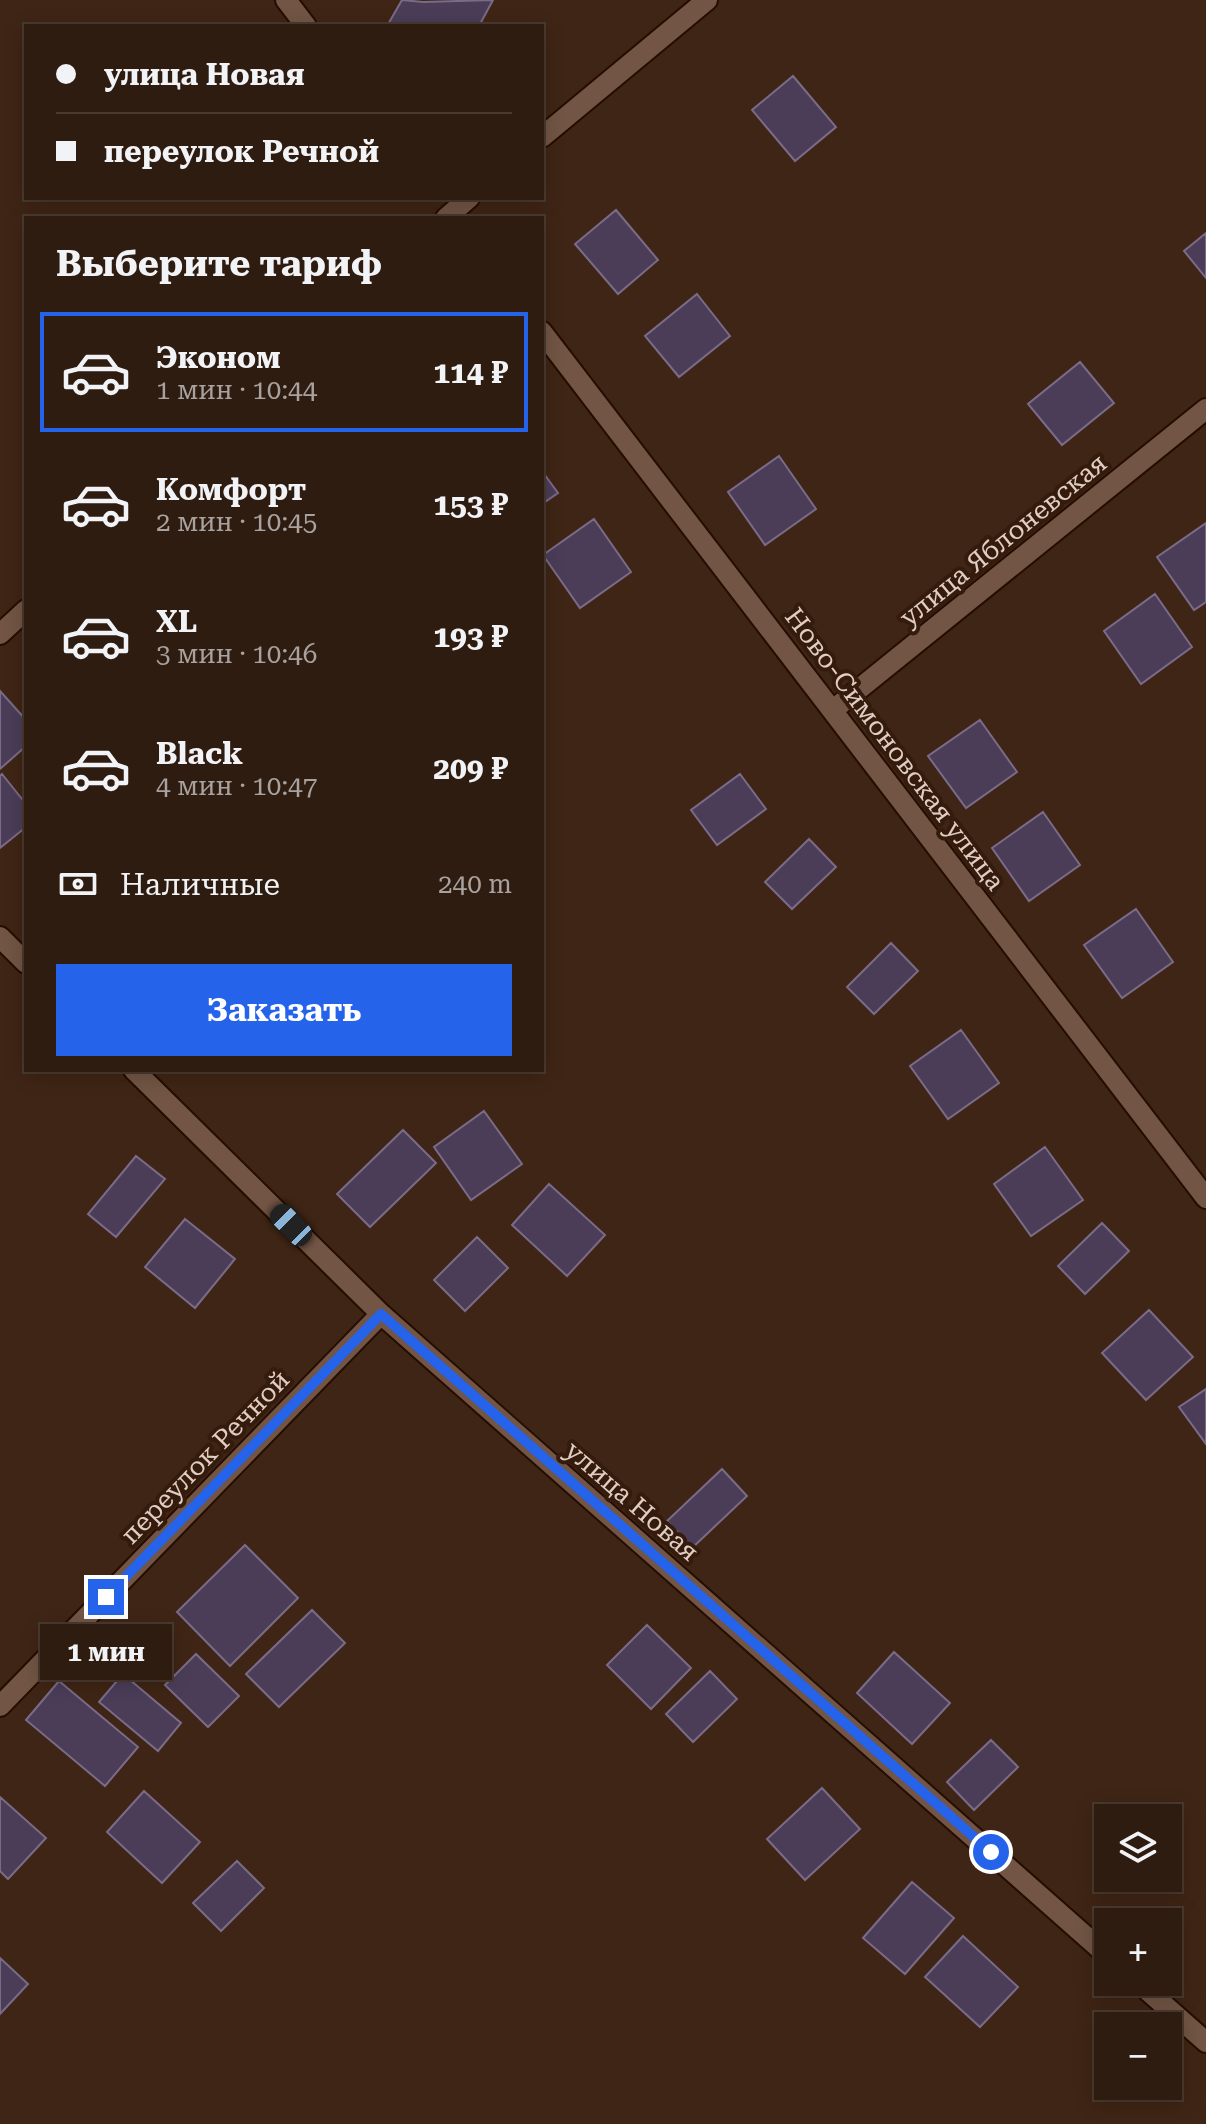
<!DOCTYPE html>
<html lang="ru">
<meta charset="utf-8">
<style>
body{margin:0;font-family:"Roboto Serif",serif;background:#3b291e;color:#f1f3f6;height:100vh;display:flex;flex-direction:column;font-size:30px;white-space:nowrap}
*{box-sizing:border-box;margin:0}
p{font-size:26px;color:#a7a19f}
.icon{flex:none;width:44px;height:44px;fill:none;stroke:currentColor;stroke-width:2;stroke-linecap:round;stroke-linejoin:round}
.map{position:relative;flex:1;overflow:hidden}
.details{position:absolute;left:24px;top:216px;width:520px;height:856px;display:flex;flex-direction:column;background:#2f1c10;border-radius:0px;box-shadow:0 4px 20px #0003,0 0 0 2px #4a3a30}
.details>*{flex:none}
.banner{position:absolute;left:24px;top:24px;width:520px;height:176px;border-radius:0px;box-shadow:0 4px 20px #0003,0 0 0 2px #4a3a30;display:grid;align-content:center;height:176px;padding:0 32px;background:#2f1c10}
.tools{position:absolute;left:1094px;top:1804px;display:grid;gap:16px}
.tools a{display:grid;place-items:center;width:88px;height:88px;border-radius:0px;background:#2f1c10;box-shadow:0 4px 20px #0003,0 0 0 2px #4a3a30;font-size:40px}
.end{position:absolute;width:36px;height:36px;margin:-18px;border:10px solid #2563eb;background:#fff;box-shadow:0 0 0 4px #fff}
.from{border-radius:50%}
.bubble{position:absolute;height:56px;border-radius:0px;background:#2f1c10;box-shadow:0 4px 20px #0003,0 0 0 2px #4a3a30;font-size:26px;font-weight:700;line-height:56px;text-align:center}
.car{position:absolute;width:24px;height:48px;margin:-24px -12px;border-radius:10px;box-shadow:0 0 6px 2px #0007;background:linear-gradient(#222 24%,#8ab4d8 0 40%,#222 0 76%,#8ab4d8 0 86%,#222 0)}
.banner b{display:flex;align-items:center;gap:28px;height:76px;font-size:30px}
.banner b+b{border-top:2px solid #4a3a30}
.banner i{width:20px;height:20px;background:#f1f3f6}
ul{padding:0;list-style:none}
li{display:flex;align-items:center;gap:24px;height:120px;margin:0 16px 12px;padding:0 16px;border:4px solid transparent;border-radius:0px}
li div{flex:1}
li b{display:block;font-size:30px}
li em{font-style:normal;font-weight:700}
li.on{border-color:#2563eb}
li>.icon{width:72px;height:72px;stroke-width:1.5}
h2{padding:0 32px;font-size:36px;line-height:96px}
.pay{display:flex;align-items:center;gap:20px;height:88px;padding:0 32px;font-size:30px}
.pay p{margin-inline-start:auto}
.primary-button{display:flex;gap:16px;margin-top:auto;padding:16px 32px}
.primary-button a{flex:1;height:92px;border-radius:0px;background:#2563eb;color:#fff;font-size:32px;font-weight:700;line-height:92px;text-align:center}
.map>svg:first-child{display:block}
.building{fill:#4b3d58;stroke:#7a6b88;stroke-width:2}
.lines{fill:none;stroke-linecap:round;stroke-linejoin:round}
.minor-casing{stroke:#250d01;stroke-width:24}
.minor{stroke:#725544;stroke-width:20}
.route{stroke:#2563eb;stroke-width:10}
.labels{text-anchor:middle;stroke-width:8;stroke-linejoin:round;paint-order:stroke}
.street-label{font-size:26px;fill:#e0cec5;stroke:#351b0b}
</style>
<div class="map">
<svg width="1206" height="2124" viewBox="0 0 1206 2124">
<rect width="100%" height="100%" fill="#3f2515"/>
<path class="building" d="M402,0L423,2L493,0L479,26H387Z
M793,76L836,127L795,161L752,110Z
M616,210L658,260L618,294L575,244Z
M1206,233V278L1184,251Z
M697,294L730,336L679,377L645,336Z
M1080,362L1114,403L1062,445L1028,404Z
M779,456L816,509L765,545L728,492Z
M542,471L558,493L542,504Z
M594,519L631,572L580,608L543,555Z
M1206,523V602L1194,610L1157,557Z
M1155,594L1192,647L1141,684L1104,631Z
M0,691L26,720V746L0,769Z
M980,720L1017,772L966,808L928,756Z
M2,774L26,804V827L0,848V776Z
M740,774L766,809L717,845L691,810Z
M1043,812L1080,865L1029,901L992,848Z
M809,839L836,867L792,909L765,882Z
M1136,909L1173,962L1122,998L1084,945Z
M891,943L918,971L874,1014L847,987Z
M961,1030L999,1083L948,1119L910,1066Z
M484,1111L522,1164L471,1200L434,1147Z
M403,1130L436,1163L370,1227L337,1194Z
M1045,1147L1083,1200L1031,1236L994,1184Z
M136,1156L165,1179L116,1237L88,1214Z
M549,1184L605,1235L567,1276L512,1225Z
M185,1219L235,1259L195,1308L145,1267Z
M1102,1223L1129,1251L1085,1294L1058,1266Z
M477,1237L508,1268L465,1311L434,1280Z
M1149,1310L1193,1357L1146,1400L1102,1353Z
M1206,1389V1444L1179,1407Z
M722,1469L747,1496L692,1548L667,1521Z
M245,1545L298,1598L230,1666L177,1612Z
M312,1610L345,1643L279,1707L246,1674Z
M647,1625L691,1668L651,1709L607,1665Z
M894,1652L950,1703L912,1744L857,1693Z
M196,1654L239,1696L208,1727L165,1685Z
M710,1671L737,1699L693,1742L666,1714Z
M123,1674L181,1723L158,1751L99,1702Z
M59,1681L138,1747L105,1786L26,1720Z
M991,1740L1018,1767L974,1810L947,1782Z
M822,1788L860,1829L805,1880L767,1839Z
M144,1791L200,1842L162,1883L107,1832Z
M0,1797L46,1838L8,1879L0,1871Z
M237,1861L264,1888L221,1931L193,1903Z
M912,1882L954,1918L905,1974L863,1938Z
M963,1936L1018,1987L980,2027L925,1977Z
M0,1958L28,1984L0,2014Z"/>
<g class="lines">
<g class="minor-casing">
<path id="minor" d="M286,0L306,26
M542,137L707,0
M446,218L469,198
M542,332L1206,1198
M0,634L26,610
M833,710L1206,409
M0,937L26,963
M134,1070L381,1314L1108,1956
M0,1706L381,1314
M1138,1982L1206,2042"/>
</g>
<use href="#minor" class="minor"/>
</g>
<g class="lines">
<path class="route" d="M106,1597L381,1314L991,1852"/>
</g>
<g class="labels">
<g class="street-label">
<text transform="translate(1003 540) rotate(-39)" y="9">улица Яблоневская</text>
<text transform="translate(895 749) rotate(53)" y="9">Ново-Симоновская улица</text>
<text transform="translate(205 1457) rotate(-46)" y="9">переулок Речной</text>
<text transform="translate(632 1501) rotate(41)" y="9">улица Новая</text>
</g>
</g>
</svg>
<div class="tools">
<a><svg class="icon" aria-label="layers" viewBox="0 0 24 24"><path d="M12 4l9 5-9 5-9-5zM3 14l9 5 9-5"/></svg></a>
<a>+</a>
<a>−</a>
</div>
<i class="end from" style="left:991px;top:1852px"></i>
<i class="end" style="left:106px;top:1597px"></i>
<div class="bubble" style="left:40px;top:1624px;width:132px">1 мин</div>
<i class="car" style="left:291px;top:1225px;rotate:315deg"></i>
<div class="banner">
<b><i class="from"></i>улица Новая</b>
<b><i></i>переулок Речной</b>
</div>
<section class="details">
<h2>Выберите тариф</h2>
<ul>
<li class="on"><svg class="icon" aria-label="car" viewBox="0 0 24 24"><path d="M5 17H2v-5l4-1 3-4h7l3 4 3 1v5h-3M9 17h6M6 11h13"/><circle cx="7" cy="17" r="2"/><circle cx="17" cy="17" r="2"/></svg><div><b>Эконом</b><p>1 мин · 10:44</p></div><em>114 ₽</em></li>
<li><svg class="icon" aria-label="car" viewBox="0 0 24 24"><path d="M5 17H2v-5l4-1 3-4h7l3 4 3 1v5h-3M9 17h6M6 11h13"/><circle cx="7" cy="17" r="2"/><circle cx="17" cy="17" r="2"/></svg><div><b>Комфорт</b><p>2 мин · 10:45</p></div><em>153 ₽</em></li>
<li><svg class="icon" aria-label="car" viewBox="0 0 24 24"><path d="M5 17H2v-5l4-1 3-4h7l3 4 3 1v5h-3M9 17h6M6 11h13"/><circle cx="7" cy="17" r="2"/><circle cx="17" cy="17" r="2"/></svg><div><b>XL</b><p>3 мин · 10:46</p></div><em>193 ₽</em></li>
<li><svg class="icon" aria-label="car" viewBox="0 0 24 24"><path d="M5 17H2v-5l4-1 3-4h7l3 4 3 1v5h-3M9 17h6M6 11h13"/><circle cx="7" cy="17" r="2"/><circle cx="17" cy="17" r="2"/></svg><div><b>Black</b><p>4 мин · 10:47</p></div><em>209 ₽</em></li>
</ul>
<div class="pay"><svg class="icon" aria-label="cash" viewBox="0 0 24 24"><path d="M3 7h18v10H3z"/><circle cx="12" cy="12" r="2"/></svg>Наличные<p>240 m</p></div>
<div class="primary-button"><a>Заказать</a></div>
</section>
</div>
